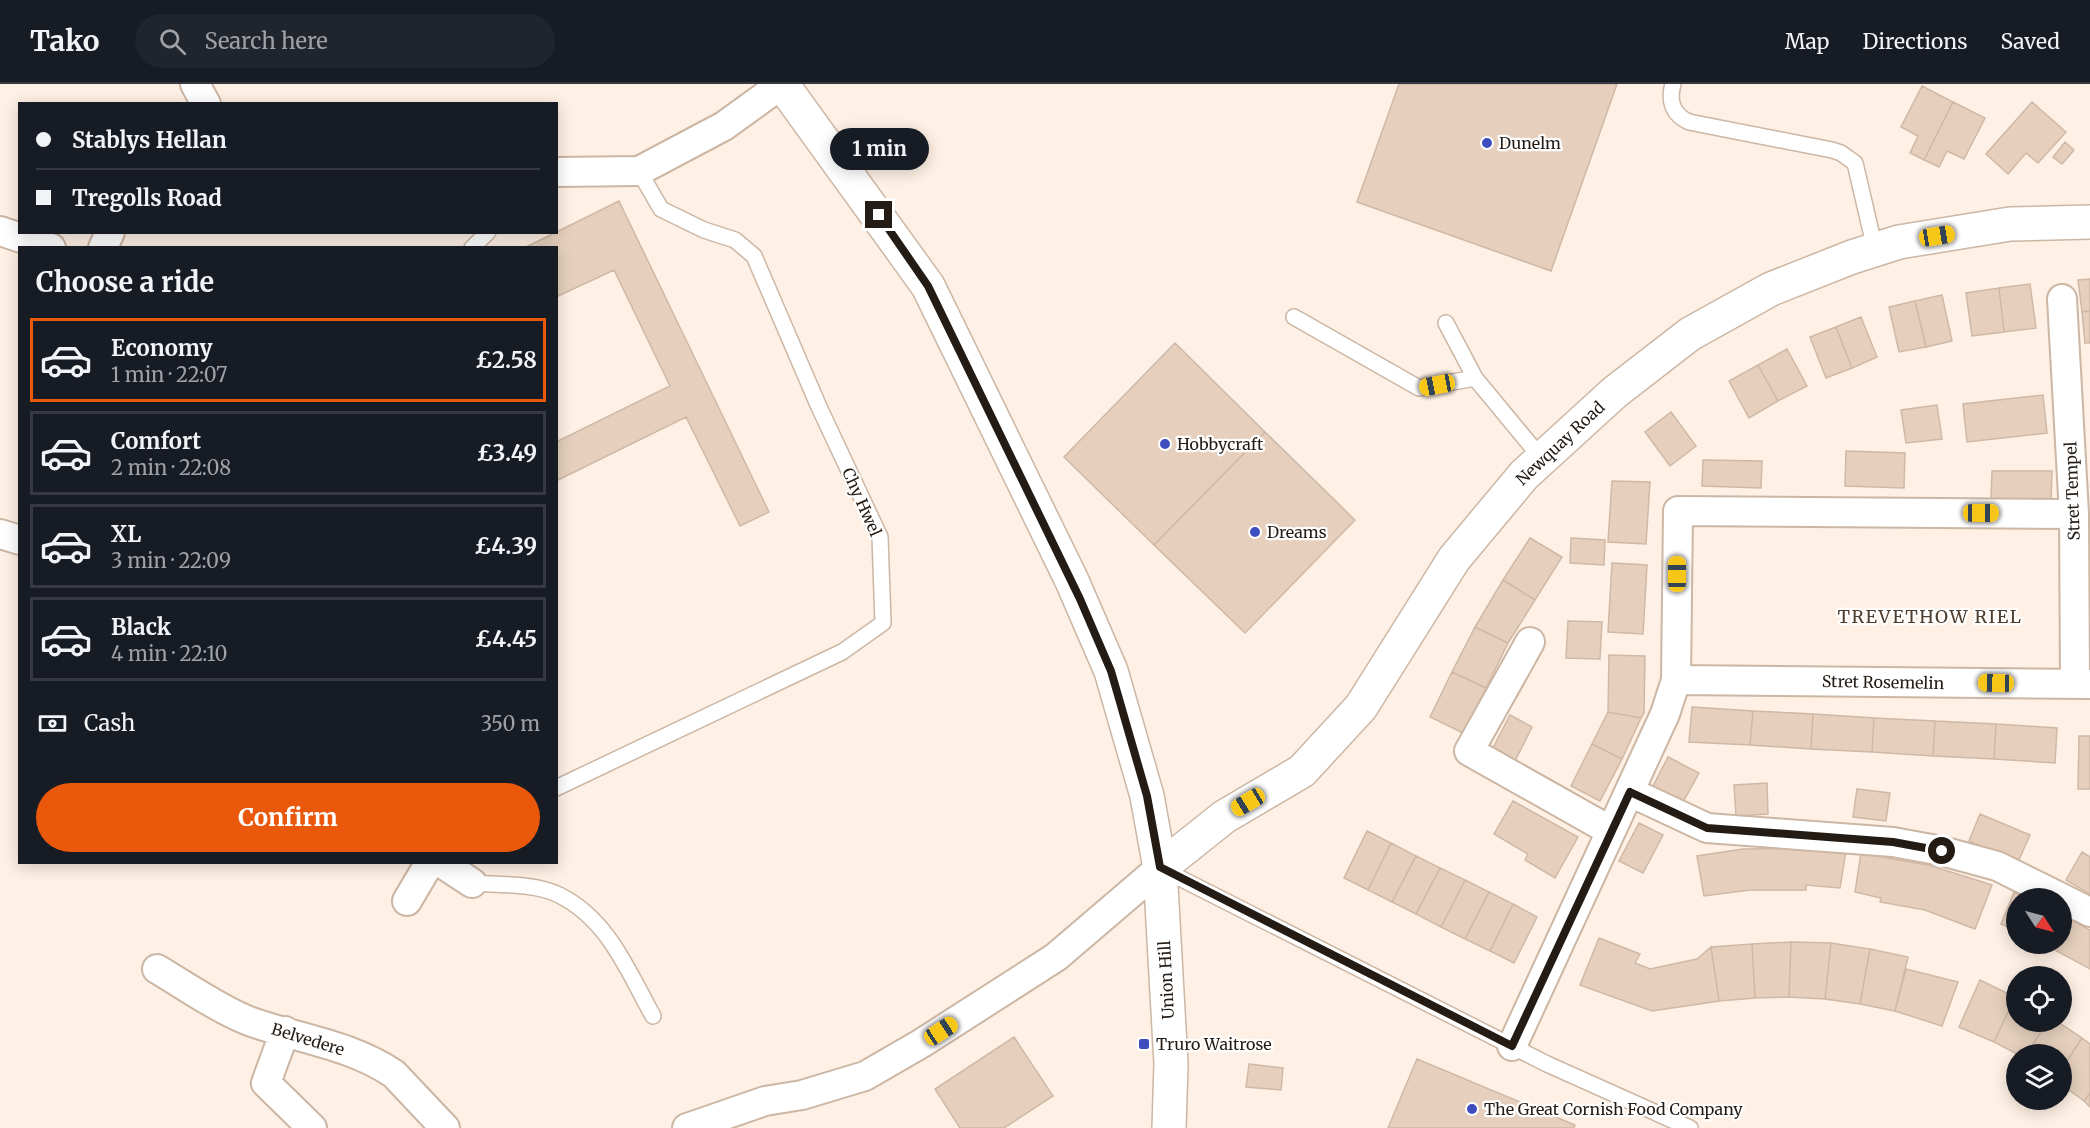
<!DOCTYPE html>
<meta charset="utf-8">
<style>
body{margin:0;font-family:Merriweather,serif;background:#20242c;color:#f1f3f6;height:100vh;display:flex;flex-direction:column;font-size:22px;white-space:nowrap}
*{box-sizing:border-box;margin:0}
p{font-size:20px;color:#9ea1a6}
.icon{flex:none;width:33px;height:33px;fill:none;stroke:currentColor;stroke-width:2;stroke-linecap:round;stroke-linejoin:round}
.map{position:relative;flex:1;overflow:hidden}
.drawer{position:absolute;left:18px;top:162px;width:540px;height:618px;display:flex;flex-direction:column;background:#171b24;border-radius:0px;box-shadow:0 3px 15px #0003}
.drawer>*{flex:none}
.banner{position:absolute;left:18px;top:18px;width:540px;height:132px;border-radius:0px;box-shadow:0 3px 15px #0003;display:grid;align-content:center;height:132px;padding:0 18px;background:#171b24}
.needle{width:39px;rotate:126deg}
.tools{position:absolute;left:2006px;top:804px;display:grid;gap:12px}
.tools a{display:grid;place-items:center;width:66px;height:66px;border-radius:50%;background:#171b24;box-shadow:0 3px 15px #0003;font-size:30px}
.end{position:absolute;width:27px;height:27px;margin:-14px;border:8px solid #231b14;background:#fff;box-shadow:0 0 0 3px #fff}
.from{border-radius:50%}
.bubble{position:absolute;height:42px;border-radius:21px;background:#171b24;box-shadow:0 3px 15px #0003;font-size:20px;font-weight:700;line-height:42px;text-align:center}
.car{position:absolute;width:18px;height:36px;margin:-18px -9px;border-radius:8px;box-shadow:0 0 4px 2px #0007;background:linear-gradient(#f5c518 24%,#345 0 40%,#f5c518 0 76%,#345 0 86%,#f5c518 0)}
.banner b{display:flex;align-items:center;gap:21px;height:57px;font-size:22px}
.banner b+b{border-top:2px solid #363941}
.banner i{width:15px;height:15px;background:#f1f3f6}
ul{padding:0;list-style:none}
li{display:flex;align-items:center;gap:18px;height:84px;margin:0 12px 9px;padding:0 6px;border:3px solid #363941;border-radius:0px}
li div{flex:1}
li b{display:block;font-size:22px}
li em{font-style:normal;font-weight:700}
li.active{border-color:#ea580c}
li>.icon{width:54px;height:54px;stroke-width:1.5}
h2{padding:0 18px;font-size:27px;line-height:72px}
.pay{display:flex;align-items:center;gap:15px;height:66px;padding:0 18px;font-size:22px}
.pay p{margin-inline-start:auto}
.button{display:flex;gap:12px;margin-top:auto;padding:12px 18px}
.button a{flex:1;height:69px;border-radius:36px;background:#ea580c;color:#fff;font-size:24px;font-weight:700;line-height:69px;text-align:center}
header{display:flex;align-items:center;gap:36px;box-sizing:border-box;height:84px;padding:0 30px;background:#171b24;border-bottom:2px solid #363941}
header strong{font-size:28px}
nav{display:flex;gap:33px;margin-inline-start:auto;font-size:21px}
.search{width:420px;height:54px;background:#20242c;display:flex;align-items:center;gap:15px;box-sizing:border-box;padding:0 21px;border-radius:33px;color:#9ea1a6;font-size:22px}
.map>svg:first-child{display:block}
.building{fill:#e6d0bd;stroke:#cfb8a6;stroke-width:1.5}
.lines{fill:none;stroke-linecap:round;stroke-linejoin:round}
.lane-casing{stroke:#ccb6a4;stroke-width:18}
.street-casing{stroke:#ccb6a4;stroke-width:32}
.highway-casing{stroke:#ccb6a4;stroke-width:36}
.lane{stroke:#fff;stroke-width:15}
.street{stroke:#fff;stroke-width:28}
.highway{stroke:#fff;stroke-width:33}
.route{stroke:#231b14;stroke-width:8}
.poi-dot{fill:#3e4dc0;stroke:#fff;stroke-width:2}
.labels{text-anchor:middle;stroke-width:4.5;stroke-linejoin:round;paint-order:stroke}
.poi-label{font-size:16px;fill:#231b14;stroke:#fff;text-anchor:start}
.street-label{font-size:16px;fill:#231b14;stroke:#fff}
.neighbourhood-label{font-size:18px;letter-spacing:1.5px;fill:#4f3d2d;stroke:#fff}
</style>
<header>
<strong>Tako</strong>
<div class="search"><svg class="icon" aria-label="search" viewBox="0 0 24 24"><circle cx="10" cy="10" r="6"/><path d="M15 15l6 6"/></svg>Search here</div>
<nav><a>Map</a><a>Directions</a><a>Saved</a></nav>
</header>
<div class="map">
<svg width="2090" height="1044" viewBox="0 0 2090 1044">
<rect width="100%" height="100%" fill="#fef0e4"/>
<path class="building" d="M1399,0H1617L1551,187L1357,118Z
M1922,2L1953,18L1924,76L1910,69L1918,52L1901,43Z
M1953,18L1985,34L1964,75L1947,67L1939,83L1924,76Z
M2032,18L2066,48L2038,79L2026,69L2008,90L1986,70Z
M2065,58L2074,66L2062,80L2053,73Z
M619,117L769,428L740,442L686,333L556,397V358L670,302L614,186L556,213V164H524Z
M2090,195V227L2082,228L2078,196Z
M2030,200L2036,244L2004,248L1999,204Z
M1999,204L2004,248L1972,252L1966,209Z
M1942,211L1952,257L1926,263L1915,217Z
M1915,217L1926,263L1899,268L1889,223Z
M2090,227V259H2085L2082,228Z
M1861,233L1877,273L1852,284L1836,243Z
M1836,243L1852,284L1826,294L1810,253Z
M1175,259L1265,348L1154,461L1064,373Z
M1787,265L1807,302L1778,317L1758,281Z
M1758,281L1778,317L1749,334L1729,297Z
M2043,311L2047,349L1967,358L1963,320Z
M1937,321L1942,355L1906,359L1901,326Z
M1671,328L1696,362L1670,382L1645,348Z
M1265,348L1355,436L1245,549L1154,461Z
M1846,367L1905,369L1904,404L1845,402Z
M1703,376L1762,377L1761,404L1702,402Z
M1992,387H2052L2051,417L1991,416Z
M1612,397L1650,398L1646,460L1608,458Z
M1530,454L1562,473L1535,516L1503,496Z
M1571,454L1605,456L1604,481L1570,479Z
M1612,479L1647,481L1643,550L1608,548Z
M1503,496L1535,516L1508,559L1475,543Z
M1568,537L1602,538L1600,575L1566,574Z
M1475,543L1508,559L1486,604L1452,588Z
M1609,571L1645,572L1644,629L1641,634L1608,628Z
M1452,588L1486,604L1463,649L1430,633Z
M1692,623L1753,627L1750,661L1689,658Z
M1753,627L1813,630L1811,665L1750,661Z
M1608,628L1641,634L1622,675L1592,660Z
M1813,630L1874,634L1872,668L1811,665Z
M1510,631L1532,643L1514,679L1491,668Z
M1874,634L1935,637L1933,672L1872,668Z
M1935,637L1996,640L1994,675L1933,672Z
M1996,640L2057,644L2055,679L1994,675Z
M2079,652H2090V705H2078Z
M1592,660L1622,675L1600,717L1571,702Z
M1668,673L1699,689L1682,720L1652,704Z
M1767,699L1768,730L1736,732L1734,701Z
M1857,705L1890,709L1886,737L1853,733Z
M1513,717L1578,753L1555,794L1525,776L1528,770L1494,750Z
M1980,730L2030,751L2018,778L1969,757Z
M1639,739L1663,751L1643,789L1619,777Z
M1367,747L1391,759L1368,806L1344,794Z
M1391,759L1416,772L1392,818L1368,806Z
M1810,764L1846,767L1840,804L1806,801V806H1750L1704,812L1697,772L1743,765Z
M2082,768L2090,773V810L2066,796Z
M1861,769L1932,782L1992,801L1975,845L1925,826L1880,818L1881,814L1855,808Z
M1416,772L1440,784L1416,830L1392,818Z
M1440,784L1465,796L1441,843L1416,830Z
M1465,796L1489,808L1465,855L1441,843Z
M1489,808L1513,820L1490,867L1465,855Z
M2014,808L2028,814H2016V846L2001,840Z
M1513,820L1537,833L1514,879L1490,867Z
M2061,830L2090,846V885L2044,860H2061Z
M1599,854L1640,870L1635,879L1650,885L1697,875L1711,863L1719,917L1652,927L1580,901Z
M1791,858L1789,913L1755,914L1752,860Z
M1791,858L1831,859L1825,915L1789,913Z
M1831,859L1870,865L1860,920L1825,915Z
M1752,860L1755,914L1719,917L1711,863Z
M1870,865L1908,873L1895,927L1860,920Z
M1906,885L1958,898L1942,942L1895,927Z
M1980,896L2015,913L1994,958L1959,943Z
M2015,913L2016,938H2047L2027,970H2017L1994,958Z
M2047,938H2058L2082,954L2061,986V970H2027Z
M1014,953L1053,1012L1004,1044H960L935,1005Z
M2082,954L2090,960V1009L2084,1017L2061,1000V986Z
M1417,975L1575,1041L1574,1044H1388Z
M1249,980L1283,984L1281,1006L1246,1003Z
M2090,1009V1023L2084,1017Z"/>
<g class="lines">
<g class="lane-casing">
<path id="lane" d="M1673,0C1668,17 1673,31 1689,38L1832,66L1841,69L1855,79L1875,165
M472,164L488,148
M1294,233L1419,304L1475,294
M1446,239L1475,294L1542,375
M556,704L842,568L883,539L880,453L819,323L754,172L735,156L704,146L661,125L639,87
M1160,784L1547,980L1690,1044
M472,799C499,801 535,799 559,811C608,835 628,887 653,932"/>
</g>
<g class="street-casing">
<path id="street" d="M195,0L206,20
M556,88L639,87L724,42L782,0
M0,147L51,164
M103,164L110,148
M2062,215L2074,430L2075,599
M0,450L20,456
M1530,558L1469,667L1611,747
M1676,596L2090,600
M1630,708L1707,744L1893,758L1942,767L1997,782L2090,828
M440,778L472,799
M407,817L430,778
M157,885C184,901 220,926 249,937C298,955 350,960 394,990L445,1044
M285,947L266,999L312,1044
M1512,962L1665,630L1676,596L1678,427L2074,430
M687,1044L765,1017L802,1011L865,992L922,959L1056,873L1160,784"/>
</g>
<g class="highway-casing">
<path id="highway" d="M782,0L928,202L1072,497L1111,587L1147,712L1160,784L1171,980L1169,1044
M1160,784L1224,733L1302,687L1361,623L1454,475L1524,391L1615,308L1690,250L1771,205L1852,173L1899,158L2010,140L2090,138"/>
</g>
<use href="#lane" class="lane"/>
<use href="#street" class="street"/>
<use href="#highway" class="highway"/>
</g>
<g class="lines">
<path class="route" d="M879,131L928,202L1080,515L1111,587L1147,712L1160,783L1512,962L1630,708L1707,744L1893,758L1942,767"/>
</g>
<g class="poi-dot">
<circle cx="1487" cy="59" r="6"/>
<circle cx="1165" cy="360" r="6"/>
<circle cx="1255" cy="448" r="6"/>
<rect x="1138" y="954" width="12" height="12" rx="3"/>
<circle cx="1472" cy="1025" r="6"/>
</g>
<g class="labels">
<g class="poi-label">
<text x="1499" y="65">Dunelm</text>
<text x="1177" y="366">Hobbycraft</text>
<text x="1267" y="454">Dreams</text>
<text x="1156" y="966">Truro Waitrose</text>
<text x="1484" y="1031">The Great Cornish Food Company</text>
</g>
<g class="street-label">
<text transform="translate(1560 359) rotate(-43)" y="6">Newquay Road</text>
<text transform="translate(2072 407) rotate(-92)" y="6">Stret Tempel</text>
<text transform="translate(862 418) rotate(66)" y="6">Chy Hwel</text>
<text transform="translate(1883 598) rotate(1)" y="6">Stret Rosemelin</text>
<text transform="translate(1166 896) rotate(-93)" y="6">Union Hill</text>
<text transform="translate(308 955) rotate(17)" y="6">Belvedere</text>
</g>
<g class="neighbourhood-label">
<text x="1930" y="539">TREVETHOW RIEL</text>
</g>
</g>
</svg>
<div class="tools">
<a><svg class="needle" viewBox="-14 -14 28 28"><path d="M0-13l5 13h-10z" fill="#e53935"/><path d="M0 13l5-13h-10z" fill="#9ea1a6"/></svg></a>
<a><svg class="icon" aria-label="locate" viewBox="0 0 24 24"><circle cx="12" cy="12" r="6"/><path d="M12 2v4M12 18v4M2 12h4M18 12h4"/></svg></a>
<a><svg class="icon" aria-label="layers" viewBox="0 0 24 24"><path d="M12 4l9 5-9 5-9-5zM3 14l9 5 9-5"/></svg></a>
</div>
<i class="end from" style="left:1942px;top:767px"></i>
<i class="end" style="left:879px;top:131px"></i>
<div class="bubble" style="left:830px;top:44px;width:99px">1 min</div>
<i class="car" style="left:1937px;top:152px;rotate:81deg"></i>
<i class="car" style="left:1437px;top:301px;rotate:259deg"></i>
<i class="car" style="left:1981px;top:429px;rotate:90deg"></i>
<i class="car" style="left:1677px;top:490px;rotate:0deg"></i>
<i class="car" style="left:1996px;top:599px;rotate:271deg"></i>
<i class="car" style="left:1248px;top:718px;rotate:239deg"></i>
<i class="car" style="left:941px;top:947px;rotate:57deg"></i>
<div class="banner">
<b><i class="from"></i>Stablys Hellan</b>
<b><i></i>Tregolls Road</b>
</div>
<section class="drawer">
<h2>Choose a ride</h2>
<ul>
<li class="active"><svg class="icon" aria-label="car" viewBox="0 0 24 24"><path d="M5 17H2v-5l4-1 3-4h7l3 4 3 1v5h-3M9 17h6M6 11h13"/><circle cx="7" cy="17" r="2"/><circle cx="17" cy="17" r="2"/></svg><div><b>Economy</b><p>1 min · 22:07</p></div><em>£2.58</em></li>
<li><svg class="icon" aria-label="car" viewBox="0 0 24 24"><path d="M5 17H2v-5l4-1 3-4h7l3 4 3 1v5h-3M9 17h6M6 11h13"/><circle cx="7" cy="17" r="2"/><circle cx="17" cy="17" r="2"/></svg><div><b>Comfort</b><p>2 min · 22:08</p></div><em>£3.49</em></li>
<li><svg class="icon" aria-label="car" viewBox="0 0 24 24"><path d="M5 17H2v-5l4-1 3-4h7l3 4 3 1v5h-3M9 17h6M6 11h13"/><circle cx="7" cy="17" r="2"/><circle cx="17" cy="17" r="2"/></svg><div><b>XL</b><p>3 min · 22:09</p></div><em>£4.39</em></li>
<li><svg class="icon" aria-label="car" viewBox="0 0 24 24"><path d="M5 17H2v-5l4-1 3-4h7l3 4 3 1v5h-3M9 17h6M6 11h13"/><circle cx="7" cy="17" r="2"/><circle cx="17" cy="17" r="2"/></svg><div><b>Black</b><p>4 min · 22:10</p></div><em>£4.45</em></li>
</ul>
<div class="pay"><svg class="icon" aria-label="cash" viewBox="0 0 24 24"><path d="M3 7h18v10H3z"/><circle cx="12" cy="12" r="2"/></svg>Cash<p>350 m</p></div>
<div class="button"><a>Confirm</a></div>
</section>
</div>
